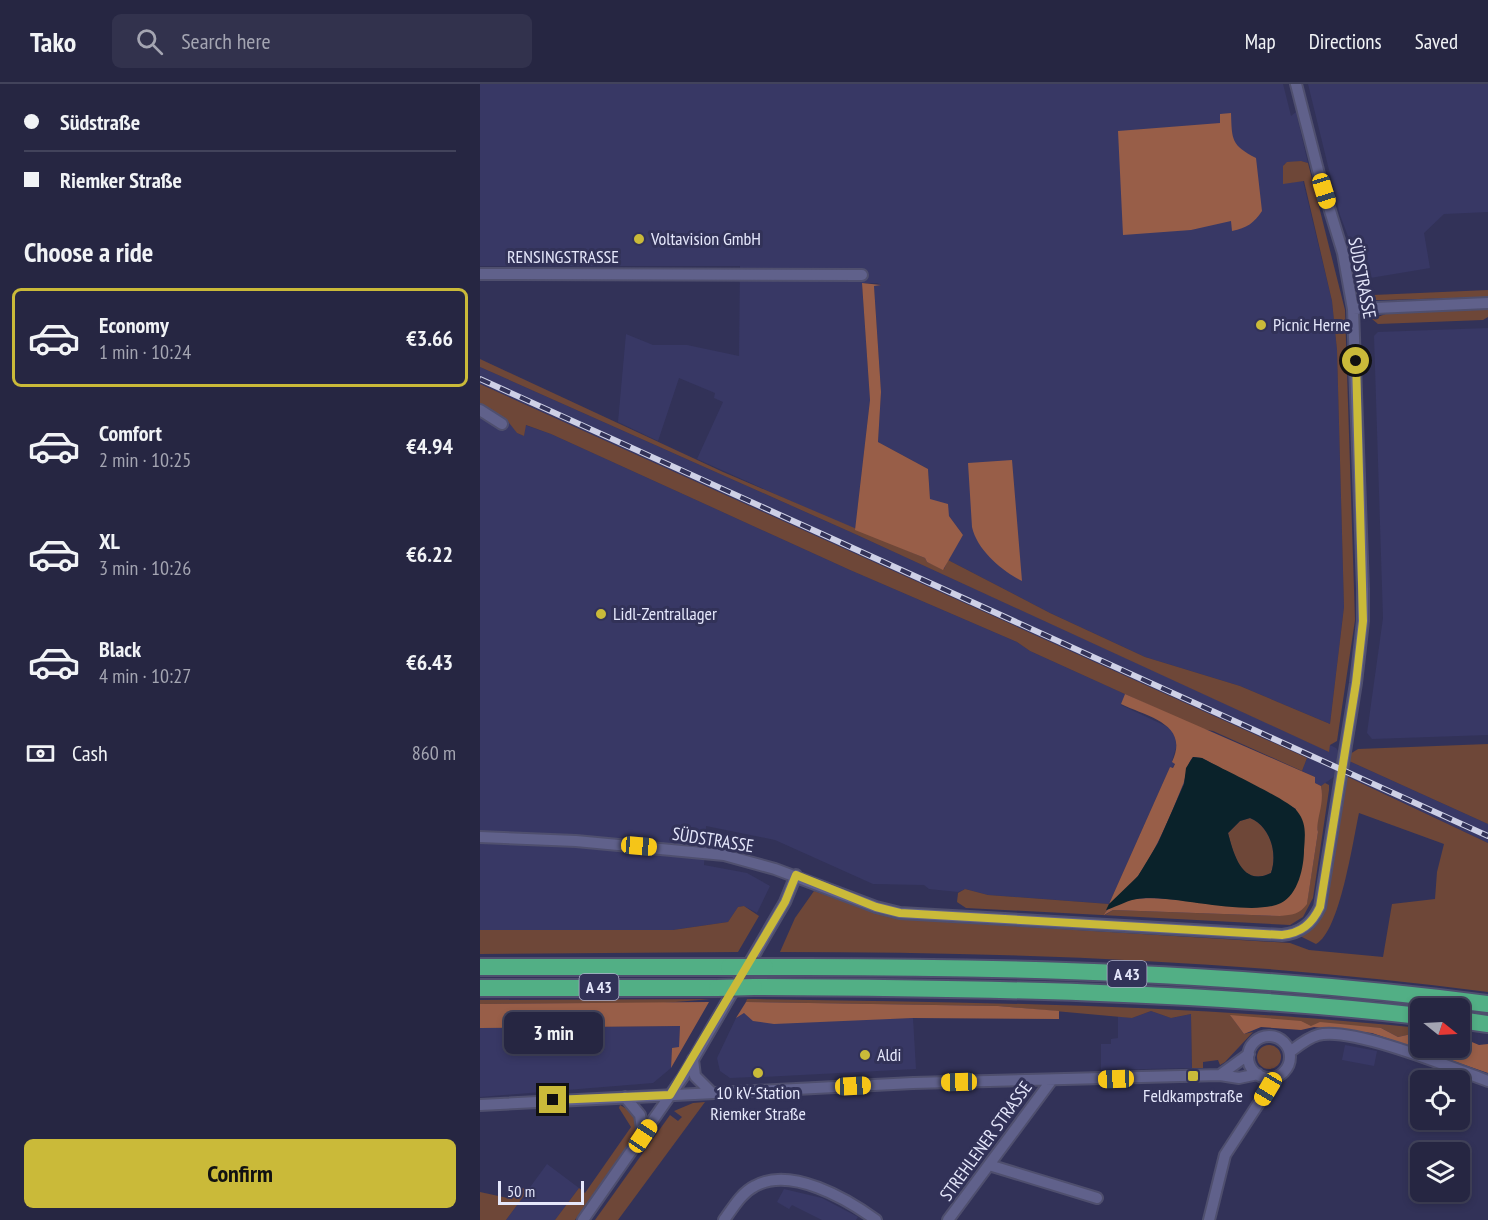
<!DOCTYPE html>
<meta charset="utf-8">
<style>
body{margin:0;font-family:"PT Sans Narrow",sans-serif;background:#32324d;color:#f1f3f6;height:100vh;display:flex;flex-direction:column;font-size:22px;white-space:nowrap}
*{box-sizing:border-box;margin:0}
p{font-size:20px;color:#a4a5b2}
.icon{flex:none;width:33px;height:33px;fill:none;stroke:currentColor;stroke-width:2;stroke-linecap:round;stroke-linejoin:round}
.map{position:relative;flex:1;overflow:hidden}
.panel{display:flex;flex-direction:column;background:#262642;width:480px}
.panel>*{flex:none}
.hud{display:grid;align-content:center;height:132px;padding:0 24px;background:#262642}
.needle{width:39px;rotate:108deg}
.fabs{position:absolute;left:930px;top:914px;display:grid;gap:12px}
.fabs a{display:grid;place-items:center;width:60px;height:60px;border-radius:9px;background:#262642;box-shadow:0 3px 9px #0003,0 0 0 2px #42435b;font-size:30px}
.scale{position:absolute;left:18px;bottom:15px;width:86px;box-sizing:border-box;padding-left:6px;border:3px solid #e5e7fb;border-top:0;font-size:16px;line-height:21px;white-space:nowrap;color:#e5e7fb;-webkit-text-stroke:4px #323258;paint-order:stroke}
.end{position:absolute;width:27px;height:27px;margin:-14px;border:8px solid #caba39;background:#111;box-shadow:0 0 0 3px #111}
.from{border-radius:50%}
.bubble{position:absolute;height:42px;border-radius:9px;background:#262642;box-shadow:0 3px 9px #0003,0 0 0 2px #42435b;font-size:20px;font-weight:600;line-height:42px;text-align:center}
.car{position:absolute;width:18px;height:36px;margin:-18px -9px;border-radius:8px;box-shadow:0 0 4px 2px #0007;background:linear-gradient(#f5c518 24%,#345 0 40%,#f5c518 0 76%,#345 0 86%,#f5c518 0)}
.hud b{display:flex;align-items:center;gap:21px;height:57px;font-size:22px}
.hud b+b{border-top:2px solid #42435b}
.hud i{width:15px;height:15px;background:#f1f3f6}
ul{padding:0;list-style:none}
li{display:flex;align-items:center;gap:18px;height:99px;margin:0 12px 9px;padding:0 12px;border:3px solid transparent;border-radius:9px}
li div{flex:1}
li b{display:block;font-size:22px}
li em{font-style:normal;font-weight:600}
li.current{border-color:#caba39}
li>.icon{width:54px;height:54px;stroke-width:1.5}
h2{padding:0 24px;font-size:27px;line-height:72px}
.pay{display:flex;align-items:center;gap:15px;height:66px;padding:0 24px;font-size:22px}
.pay p{margin-inline-start:auto}
.cta{display:flex;gap:12px;margin-top:auto;padding:12px 24px}
.cta a{flex:1;height:69px;border-radius:9px;background:#caba39;color:#111;font-size:24px;font-weight:600;line-height:69px;text-align:center}
header{display:flex;align-items:center;gap:36px;box-sizing:border-box;height:84px;padding:0 30px;background:#262642;border-bottom:2px solid #42435b}
header strong{font-size:28px}
nav{display:flex;gap:33px;margin-inline-start:auto;font-size:21px}
.search{width:420px;height:54px;background:#32324d;display:flex;align-items:center;gap:15px;box-sizing:border-box;padding:0 21px;border-radius:9px;color:#a4a5b2;font-size:22px}
main{display:flex;flex:1;min-height:0}
.map>svg:first-child{display:block}
.built{fill:#383865}
.green{fill:#6e4738}
.forest{fill:#985e48}
.water{fill:#0a222a;fill-rule:evenodd}
.lines{fill:none;stroke-linecap:round;stroke-linejoin:round}
.minor-casing{stroke:#4f4f6e;stroke-width:14}
.highway-casing{stroke:#4f4f6e;stroke-width:20}
.minor{stroke:#60618b;stroke-width:10}
.highway{stroke:#52af85;stroke-width:16}
.rail-casing{stroke:#ced0e6;stroke-width:6}
.rail{stroke:#323258;stroke-width:4;stroke-dasharray:11;stroke-linecap:butt}
.highway-bridge-casing{stroke:#4f4f6e;stroke-width:20;stroke-linecap:butt}
.highway-bridge{stroke:#52af85;stroke-width:16}
.route{stroke:#caba39;stroke-width:8}
.poi-dot{fill:#caba39;stroke:#323258;stroke-width:2}
.labels{text-anchor:middle;stroke-width:6;stroke-linejoin:round;paint-order:stroke}
.shield{fill:#323258;stroke:#afb1ca;stroke-width:1.5}
.shield-label{font-size:16px;font-weight:bold;fill:#e5e7fb}
.poi-label{font-size:18px;fill:#e5e7fb;stroke:#323258;text-anchor:start}
.street-label{font-size:18px;fill:#e5e7fb;stroke:#323258}
</style>
<header>
<strong>Tako</strong>
<div class="search"><svg class="icon" aria-label="search" viewBox="0 0 24 24"><circle cx="10" cy="10" r="6"/><path d="M15 15l6 6"/></svg>Search here</div>
<nav><a>Map</a><a>Directions</a><a>Saved</a></nav>
</header>
<main>
<section class="panel">
<div class="hud">
<b><i class="from"></i>Südstraße</b>
<b><i></i>Riemker Straße</b>
</div>
<h2>Choose a ride</h2>
<ul>
<li class="current"><svg class="icon" aria-label="car" viewBox="0 0 24 24"><path d="M5 17H2v-5l4-1 3-4h7l3 4 3 1v5h-3M9 17h6M6 11h13"/><circle cx="7" cy="17" r="2"/><circle cx="17" cy="17" r="2"/></svg><div><b>Economy</b><p>1 min · 10:24</p></div><em>€3.66</em></li>
<li><svg class="icon" aria-label="car" viewBox="0 0 24 24"><path d="M5 17H2v-5l4-1 3-4h7l3 4 3 1v5h-3M9 17h6M6 11h13"/><circle cx="7" cy="17" r="2"/><circle cx="17" cy="17" r="2"/></svg><div><b>Comfort</b><p>2 min · 10:25</p></div><em>€4.94</em></li>
<li><svg class="icon" aria-label="car" viewBox="0 0 24 24"><path d="M5 17H2v-5l4-1 3-4h7l3 4 3 1v5h-3M9 17h6M6 11h13"/><circle cx="7" cy="17" r="2"/><circle cx="17" cy="17" r="2"/></svg><div><b>XL</b><p>3 min · 10:26</p></div><em>€6.22</em></li>
<li><svg class="icon" aria-label="car" viewBox="0 0 24 24"><path d="M5 17H2v-5l4-1 3-4h7l3 4 3 1v5h-3M9 17h6M6 11h13"/><circle cx="7" cy="17" r="2"/><circle cx="17" cy="17" r="2"/></svg><div><b>Black</b><p>4 min · 10:27</p></div><em>€6.43</em></li>
</ul>
<div class="pay"><svg class="icon" aria-label="cash" viewBox="0 0 24 24"><path d="M3 7h18v10H3z"/><circle cx="12" cy="12" r="2"/></svg>Cash<p>860 m</p></div>
<div class="cta"><a>Confirm</a></div>
</section>
<div class="map">
<svg width="1008" height="1136" viewBox="0 0 1008 1136">
<rect width="100%" height="100%" fill="#323258"/>
<path class="built" d="M0,0H803L811,32L816,28L828,79L821,77L804,80L803,99L823,97L852,217L857,266L864,523L850,640L760,602L665,573L570,529L468,476L483,451L469,432L450,415L448,385L398,358L401,308L394,202L401,201L397,199H382L390,316L375,446L217,375L243,318L234,314L235,309L199,294L178,357L138,338L146,250L173,261H207L259,272L260,182H0Z
M828,0H1008V128L964,130L944,149L950,184L884,195L860,131Z
M1008,244V651L892,655L887,649L903,534L894,252L898,248Z
M0,283L375,450L848,667L850,661L856,664L859,668L855,692L841,702L835,699V693L822,687L827,674L0,300Z
M0,319L29,336L37,349L44,352L45,341L71,350L370,486L537,558L550,567L645,610L641,621L690,644L698,657L692,677L695,679L692,684L690,683L629,820L508,811L485,805L478,808L449,805L444,801L393,800L295,756L226,742L224,781L267,789L290,802L277,829L264,822L258,823L248,838L193,846H0Z
M869,677L1008,740V759L866,692Z
M671,927L691,934L711,930L712,984L621,986V960H631V955L638,954V932L652,934Z
M264,929L360,936L433,934L436,985L283,993L282,986L274,987V993L250,994L240,987L237,974L256,934Z
M200,942L199,964H192L191,984L173,999L0,1013V944Z
M865,961L897,967L894,982L862,976Z
M67,1080L99,1104L75,1136H26Z
M304,1105L342,1114L378,1133L376,1136H342L312,1121L309,1125L297,1118Z"/>
<path class="green" d="M821,77L828,79L865,226L875,536L857,657L850,661L849,668L375,450L0,283V275L243,388L445,474L447,478L464,485L468,476L570,529L665,573L760,602L850,640L864,523L857,266L852,217L824,97L803,100V82L807,78Z
M1008,206V213L905,216H894L893,211Z
M1008,225V233L1003,236L898,240L892,235L911,228Z
M0,300L827,674L822,687L733,647L722,645L550,567L537,558L370,486L71,350L46,341L44,352L37,349L26,335L0,321Z
M1008,660V740L869,677L870,670L878,665Z
M866,692L1008,759V908C773,877 537,868 300,868L315,834L334,807L399,829L435,836L810,859L829,866L903,873L912,820L955,815L957,788L964,760L879,729C873,756 860,848 836,860L820,852L834,843L845,824Z
M845,699L849,701V706L833,814L823,833L810,841L486,824L477,818L478,809L485,805L508,811L629,820L625,831L633,826L800,832L827,819L838,748C834,733 844,718 841,702Z
M770,734C790,742 798,769 791,789C762,803 754,772 748,749L760,737Z
M264,822L279,832L258,868L0,870V846H193L248,838L258,823Z
M231,915L184,919L0,920V916Z
M267,915C492,918 716,921 940,944V948L918,953L901,944L831,942L751,932L764,950L773,948L745,978L740,981L738,976L723,978V984H712L711,930L691,934L671,927L652,934L518,922L266,918Z
M777 973a12 12 0 1 1 24 0a12 12 0 1 1-24 0Z
M225,1018L138,1136H115L190,1031L198,1037L202,1033L194,1027L213,1019Z
M140,1021L155,1030L159,1042L157,1048L95,1136H75L99,1104L105,1109L151,1043L139,1024Z
M33,1103L49,1105L26,1136H0V1108L32,1115Z"/>
<path class="forest" d="M751,29C752,56 751,61 776,74L782,127C774,139 767,144 752,147L751,137L711,146L643,151L638,47L740,39V30Z
M382,199L401,201L394,202L401,308L398,358L448,385L450,415L468,420L469,432L483,451L463,486L447,478L445,474L375,446L390,316Z
M532,376L542,497C522,487 497,466 492,443L488,379Z
M645,610L835,693V699L841,702C845,720 835,737 838,748L827,820C820,830 812,831 800,832L633,826L624,831C637,804 705,817 730,820C748,823 767,822 786,822L816,725L722,674L713,673C705,682 707,693 702,703C688,737 663,802 629,820L690,683L693,684L695,680L692,678C710,640 668,633 641,620Z
M229,918L191,984L192,964L199,963L200,942L0,944V920Z
M266,918L518,922L579,927V935L433,934L294,940L273,937L264,929L256,934Z
M750,931L821,937L831,942L840,938L901,944L918,953L940,948V963H980V953L999,961L1008,960V989L892,949L834,943L821,946L781,943L764,950Z"/>
<path class="water" d="M713,673L722,674C738,683 809,716 817,727C827,739 825,752 824,766C824,783 818,811 801,819C776,832 704,815 674,814C651,813 646,819 626,826L629,820L658,792L678,759L704,700L706,684ZM770,734C790,742 798,769 791,789C763,803 754,772 748,749L760,737Z"/>
<g class="lines">
<g class="minor-casing">
<path id="minor" d="M0,190L382,191
M873,225L1008,219
M0,326L22,340
M0,753L96,757L244,771L295,785L396,823L420,829L802,851C821,849 832,840 840,823L876,599L883,537V505L873,225L863,169L840,94L816,0
M768 973a21 21 0 1 1 42 0a21 21 0 1 1-42 0Z
M810,968C818,962 827,954 838,951C871,942 973,984 1008,997
M213,975L215,992L231,1008
M740,991L769,970
M145,1013L160,1031L163,1051
M0,1021L433,999L740,991L759,994L778,990
M509,1081L617,1114
M103,1136L203,993L305,818L316,791
M244,1136C253,1124 261,1109 275,1102C311,1082 367,1115 396,1136
M468,1136L571,997
M729,1136L745,1071L788,1005L790,994"/>
</g>
<g class="highway-casing">
<path id="highway" d="M0,883H249
M285,883C526,882 769,889 1008,920
M274,903C497,904 719,907 940,932
M0,904H237
M980,936L1008,940"/>
</g>
<use href="#minor" class="minor"/>
<use href="#highway" class="highway"/>
<g class="rail-casing">
<path id="rail" d="M0,295L1008,752"/>
</g>
<use href="#rail" class="rail"/>
<g class="highway-bridge-casing">
<path id="highway-bridge" d="M249,883H285
M237,904L274,903"/>
</g>
<use href="#highway-bridge" class="highway-bridge"/>
</g>
<g class="lines">
<path class="route" d="M73,1016L190,1011L305,818L316,791L396,823L420,829L802,851C821,849 832,840 840,823L876,599L883,537L876,277"/>
</g>
<g class="poi-dot">
<circle cx="159" cy="155" r="6"/>
<circle cx="781" cy="241" r="6"/>
<circle cx="121" cy="530" r="6"/>
<circle cx="385" cy="971" r="6"/>
<circle cx="278" cy="989" r="6"/>
<rect x="707" y="986" width="12" height="12" rx="3"/>
</g>
<g class="labels">
<g class="shield">
<rect x="627.5" y="877" width="39" height="26" rx="4.5"/>
<rect x="99.5" y="890" width="39" height="26" rx="4.5"/>
</g>
<g class="shield-label">
<text x="647" y="896">A 43</text>
<text x="119" y="909">A 43</text>
</g>
<g class="poi-label">
<text x="171" y="161">Voltavision GmbH</text>
<text x="793" y="247">Picnic Herne</text>
<text x="133" y="536">Lidl-Zentrallager</text>
<text x="397" y="977">Aldi</text>
<text x="278" y="1015" text-anchor="middle">10 kV-Station<tspan x="278" dy="21">Riemker Straße</tspan></text>
<text x="713" y="1018" text-anchor="middle">Feldkampstraße</text>
</g>
<g class="street-label">
<text x="83" y="179">RENSINGSTRASSE</text>
<text transform="translate(882 194) rotate(79)" y="6">SÜDSTRASSE</text>
<text transform="translate(233 756) rotate(9)" y="6">SÜDSTRASSE</text>
<text transform="translate(506 1057) rotate(-54)" y="6">STREHLENER STRASSE</text>
</g>
</g>
</svg>
<div class="fabs">
<a><svg class="needle" viewBox="-14 -14 28 28"><path d="M0-13l5 13h-10z" fill="#e53935"/><path d="M0 13l5-13h-10z" fill="#a4a5b2"/></svg></a>
<a><svg class="icon" aria-label="locate" viewBox="0 0 24 24"><circle cx="12" cy="12" r="6"/><path d="M12 2v4M12 18v4M2 12h4M18 12h4"/></svg></a>
<a><svg class="icon" aria-label="layers" viewBox="0 0 24 24"><path d="M12 4l9 5-9 5-9-5zM3 14l9 5 9-5"/></svg></a>
</div>
<div class="scale">50 m</div>
<i class="end from" style="left:876px;top:277px"></i>
<i class="end" style="left:73px;top:1016px"></i>
<div class="bubble" style="left:24px;top:928px;width:99px">3 min</div>
<i class="car" style="left:844px;top:107px;rotate:163deg"></i>
<i class="car" style="left:159px;top:762px;rotate:95deg"></i>
<i class="car" style="left:636px;top:995px;rotate:268deg"></i>
<i class="car" style="left:479px;top:998px;rotate:269deg"></i>
<i class="car" style="left:373px;top:1002px;rotate:87deg"></i>
<i class="car" style="left:788px;top:1005px;rotate:211deg"></i>
<i class="car" style="left:163px;top:1052px;rotate:34deg"></i>
</div>
</main>
